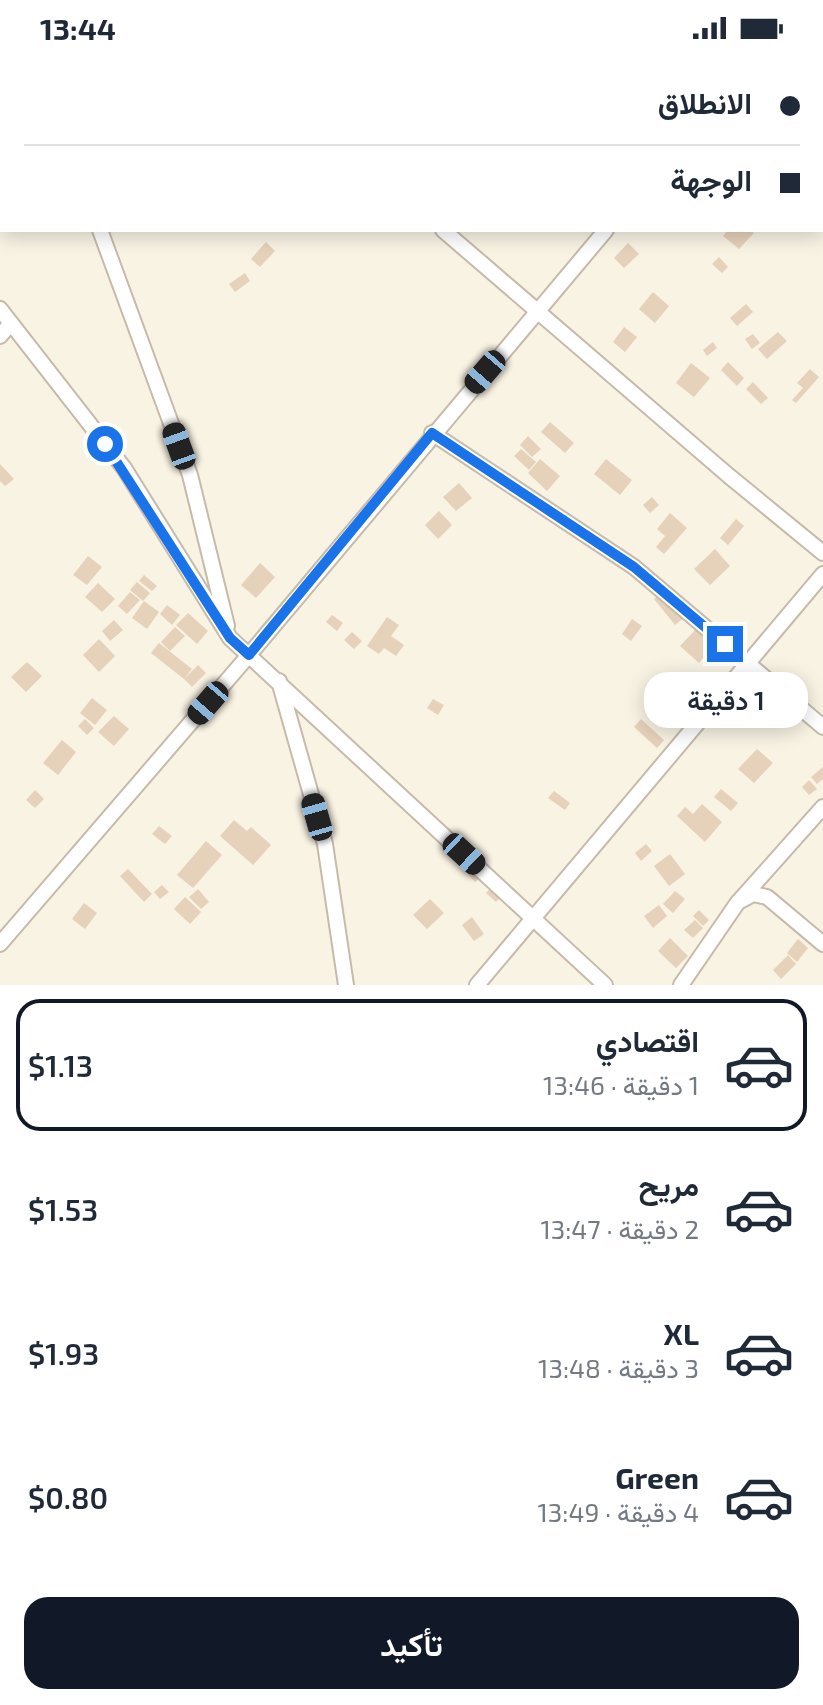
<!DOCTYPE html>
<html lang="ar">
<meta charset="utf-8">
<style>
body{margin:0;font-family:"Exo 2",Vazirmatn,sans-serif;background:#f6f6f7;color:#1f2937;direction:rtl;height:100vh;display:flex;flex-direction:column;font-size:30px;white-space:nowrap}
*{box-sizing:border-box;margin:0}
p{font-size:26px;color:#747a83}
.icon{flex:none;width:44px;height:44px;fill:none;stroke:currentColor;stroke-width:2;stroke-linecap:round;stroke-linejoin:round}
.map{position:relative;height:929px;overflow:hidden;direction:ltr}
.side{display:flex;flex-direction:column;background:#fff;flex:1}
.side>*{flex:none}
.banner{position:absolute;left:0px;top:0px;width:824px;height:176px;box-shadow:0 4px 20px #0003;direction:rtl;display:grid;align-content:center;height:176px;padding:0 24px;background:#fff}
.end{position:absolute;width:36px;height:36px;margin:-18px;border:10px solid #1a73e8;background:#fff;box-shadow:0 0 0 4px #fff}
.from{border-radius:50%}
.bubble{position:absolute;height:56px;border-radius:24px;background:#fff;box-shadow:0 4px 20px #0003;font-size:26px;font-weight:600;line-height:56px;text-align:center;direction:rtl}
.car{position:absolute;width:24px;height:48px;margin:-24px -12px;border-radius:10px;box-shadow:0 0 6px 2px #0007;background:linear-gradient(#222 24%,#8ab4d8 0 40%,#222 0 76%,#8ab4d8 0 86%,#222 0)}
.banner b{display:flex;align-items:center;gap:28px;height:76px;font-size:30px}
.banner b+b{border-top:2px solid #e0e1e3}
.banner i{width:20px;height:20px;background:#1f2937}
ul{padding:14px 0 0;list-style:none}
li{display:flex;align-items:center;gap:24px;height:132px;margin:0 16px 12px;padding:0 8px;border:4px solid transparent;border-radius:24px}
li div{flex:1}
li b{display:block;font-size:30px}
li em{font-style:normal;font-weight:600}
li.selected{border-color:#111827}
li>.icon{width:72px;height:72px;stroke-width:1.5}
.cta{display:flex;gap:16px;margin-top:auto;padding:16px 24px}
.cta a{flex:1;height:92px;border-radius:24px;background:#111827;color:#fff;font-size:32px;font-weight:600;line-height:92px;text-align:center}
.status{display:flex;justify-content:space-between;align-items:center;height:56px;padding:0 40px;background:#fff;direction:ltr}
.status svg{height:22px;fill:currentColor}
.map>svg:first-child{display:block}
.building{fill:#e6d1ba}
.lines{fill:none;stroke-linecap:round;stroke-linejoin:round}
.minor-casing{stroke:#c6baaa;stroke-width:18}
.minor{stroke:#fff;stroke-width:14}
.route{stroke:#1a73e8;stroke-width:10}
</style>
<div class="status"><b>13:44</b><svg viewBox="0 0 49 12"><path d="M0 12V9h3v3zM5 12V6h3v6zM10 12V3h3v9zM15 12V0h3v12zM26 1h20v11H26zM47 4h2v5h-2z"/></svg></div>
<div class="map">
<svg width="823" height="929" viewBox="0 0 823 929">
<rect width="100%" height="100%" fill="#f9f3e4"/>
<path class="building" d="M728,174H750L754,177L739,193L723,180Z
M266,186L275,195L260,211L251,203Z
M628,187L639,198L624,212L614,202Z
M719,201L728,211L722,217L712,208Z
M245,217L250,225L235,236L229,228Z
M653,236L669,250L655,267L639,253Z
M746,248L753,256L737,270L730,262Z
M624,271L637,281L625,296L613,286Z
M778,276L787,285L767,303L758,293Z
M753,278L760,287L752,293L745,283Z
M713,286L717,292L707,300L703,294Z
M728,306L744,322L737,330L721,314Z
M691,307L710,322L694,341L676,327Z
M810,313L819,321L796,347L792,344L803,332L797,327Z
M753,326L768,342L761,348L746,333Z
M550,366L574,387L565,397L541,376Z
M528,380L541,393L532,401L520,389Z
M521,393L536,406L529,414L514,400Z
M540,403L560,420L547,435L528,417Z
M606,403L632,424L620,439L594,418Z
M0,408L14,423L5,430L0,425Z
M459,427L472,442L456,455L443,441Z
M652,441L659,449L650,457L643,449Z
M439,455L452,469L438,483L425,469Z
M670,457L687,472L664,498L656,491L665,480L657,473Z
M736,463L744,470L728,489L720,482Z
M715,493L730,510L710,529L694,513Z
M88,500L102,511L87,529L73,519Z
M260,507L275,521L256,542L241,529Z
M144,519L157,530L152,535L139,525Z
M137,526L150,537L143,545L130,534Z
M98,527L115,543L102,556L85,541Z
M130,536L140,544L127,558L118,550Z
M664,536L685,561L675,569L654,543Z
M144,545L159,556L147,573L132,562Z
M167,549L180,559L172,569L160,558Z
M188,557L208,575L197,588L176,569Z
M332,559L343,567L337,575L326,566Z
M387,561L399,569L391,580L404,589L396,600L384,592L379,598L367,590Z
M632,563L642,570L631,585L622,578Z
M114,564L123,574L110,585L102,575Z
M175,571L185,580L170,595L161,586Z
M696,573L714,589L699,607L680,590Z
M352,576L362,585L354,593L344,584Z
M99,583L115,600L99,616L83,599Z
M159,587L192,613L184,623L151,597Z
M27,606L42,620L26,636L11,621Z
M198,609L206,617L192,631L184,623Z
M92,642L107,654L95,669L80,657Z
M433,643L444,649L438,659L427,652Z
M114,660L129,673L114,690L98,676Z
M85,663L94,672L87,679L78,670Z
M641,663L664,684L657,692L634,671Z
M62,684L76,696L58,719L43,707Z
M757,693L773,707L754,727L738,713Z
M823,711V723L817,728L811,721Z
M809,724L817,733L809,739L802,731Z
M721,733L738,747L731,755L714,741Z
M35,734L44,743L35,752L26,744Z
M554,735L570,747L565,754L548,742Z
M702,748L722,766L705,786L677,760L685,751L693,758Z
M234,764L247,775L251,771L271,789L253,809L220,780Z
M159,770L172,780L165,788L152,778Z
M206,785L222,799L193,832L177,819Z
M646,788L652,795L641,805L635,797Z
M670,798L685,818L669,830L654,810Z
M469,803L484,818L475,826L461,810Z
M128,813L152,838L144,846L120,820Z
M496,827L505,836L496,846L486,837Z
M162,829L169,836L160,843L154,836Z
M198,833L209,846L201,853L189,841Z
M675,835L685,843L673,857L663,848Z
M185,841L201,856L190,868L174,853Z
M430,843L444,857L427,873L413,859Z
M84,847L97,857L85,873L72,863Z
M659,849L667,860L653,872L644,860Z
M699,854L709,864L703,870L693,860Z
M472,861L484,878L474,885L462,869Z
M695,864L703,872L693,882L684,874Z
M670,882L688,900L676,912L658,895Z
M798,883L808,892L797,906L787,897Z
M788,899L796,908L781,923L773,914Z"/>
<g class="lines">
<g class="minor-casing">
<path id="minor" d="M41,0L42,2
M211,0L214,2
M247,2L249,0
M752,2L754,0
M100,174L190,419L227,570
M443,174L729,420L823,497
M0,253L124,412L230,582L605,929
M0,280L11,267
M432,377L634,511L823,671
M279,625L325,788L346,929
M741,843L823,751
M0,888L249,599L606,174
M477,929L823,518
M681,929L738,846L753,838L767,841L823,888"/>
</g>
<use href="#minor" class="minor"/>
</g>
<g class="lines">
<path class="route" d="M105,388L230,582L249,599L432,377L634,511L725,588"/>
</g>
</svg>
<i class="end from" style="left:105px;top:388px"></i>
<i class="end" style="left:725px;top:588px"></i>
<div class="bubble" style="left:644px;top:616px;width:164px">1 دقيقة</div>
<i class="car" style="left:485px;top:316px;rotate:221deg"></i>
<i class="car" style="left:179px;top:390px;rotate:340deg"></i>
<i class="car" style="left:208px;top:647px;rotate:221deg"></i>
<i class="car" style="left:317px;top:761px;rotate:344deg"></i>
<i class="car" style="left:464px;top:798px;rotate:133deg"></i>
<div class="banner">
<b><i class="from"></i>الانطلاق</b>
<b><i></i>الوجهة</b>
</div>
</div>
<section class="side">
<ul>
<li class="selected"><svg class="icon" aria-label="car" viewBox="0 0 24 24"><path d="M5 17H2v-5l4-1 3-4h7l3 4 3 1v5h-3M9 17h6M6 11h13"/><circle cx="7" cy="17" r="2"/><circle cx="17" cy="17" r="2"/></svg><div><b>اقتصادي</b><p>1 دقيقة · 13:46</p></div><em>$1.13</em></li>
<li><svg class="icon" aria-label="car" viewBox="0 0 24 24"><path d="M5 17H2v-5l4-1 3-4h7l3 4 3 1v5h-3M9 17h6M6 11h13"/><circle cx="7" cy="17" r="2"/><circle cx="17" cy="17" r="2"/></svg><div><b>مريح</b><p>2 دقيقة · 13:47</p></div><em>$1.53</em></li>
<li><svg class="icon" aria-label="car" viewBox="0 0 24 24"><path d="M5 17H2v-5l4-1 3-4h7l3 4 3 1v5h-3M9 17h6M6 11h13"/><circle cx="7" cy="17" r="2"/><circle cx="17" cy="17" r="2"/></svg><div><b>XL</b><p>3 دقيقة · 13:48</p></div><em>$1.93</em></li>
<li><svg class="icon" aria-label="car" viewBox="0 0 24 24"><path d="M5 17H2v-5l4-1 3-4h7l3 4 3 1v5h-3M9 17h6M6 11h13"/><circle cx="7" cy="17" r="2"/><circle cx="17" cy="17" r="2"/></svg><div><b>Green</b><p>4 دقيقة · 13:49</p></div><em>$0.80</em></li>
</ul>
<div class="cta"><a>تأكيد</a></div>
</section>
